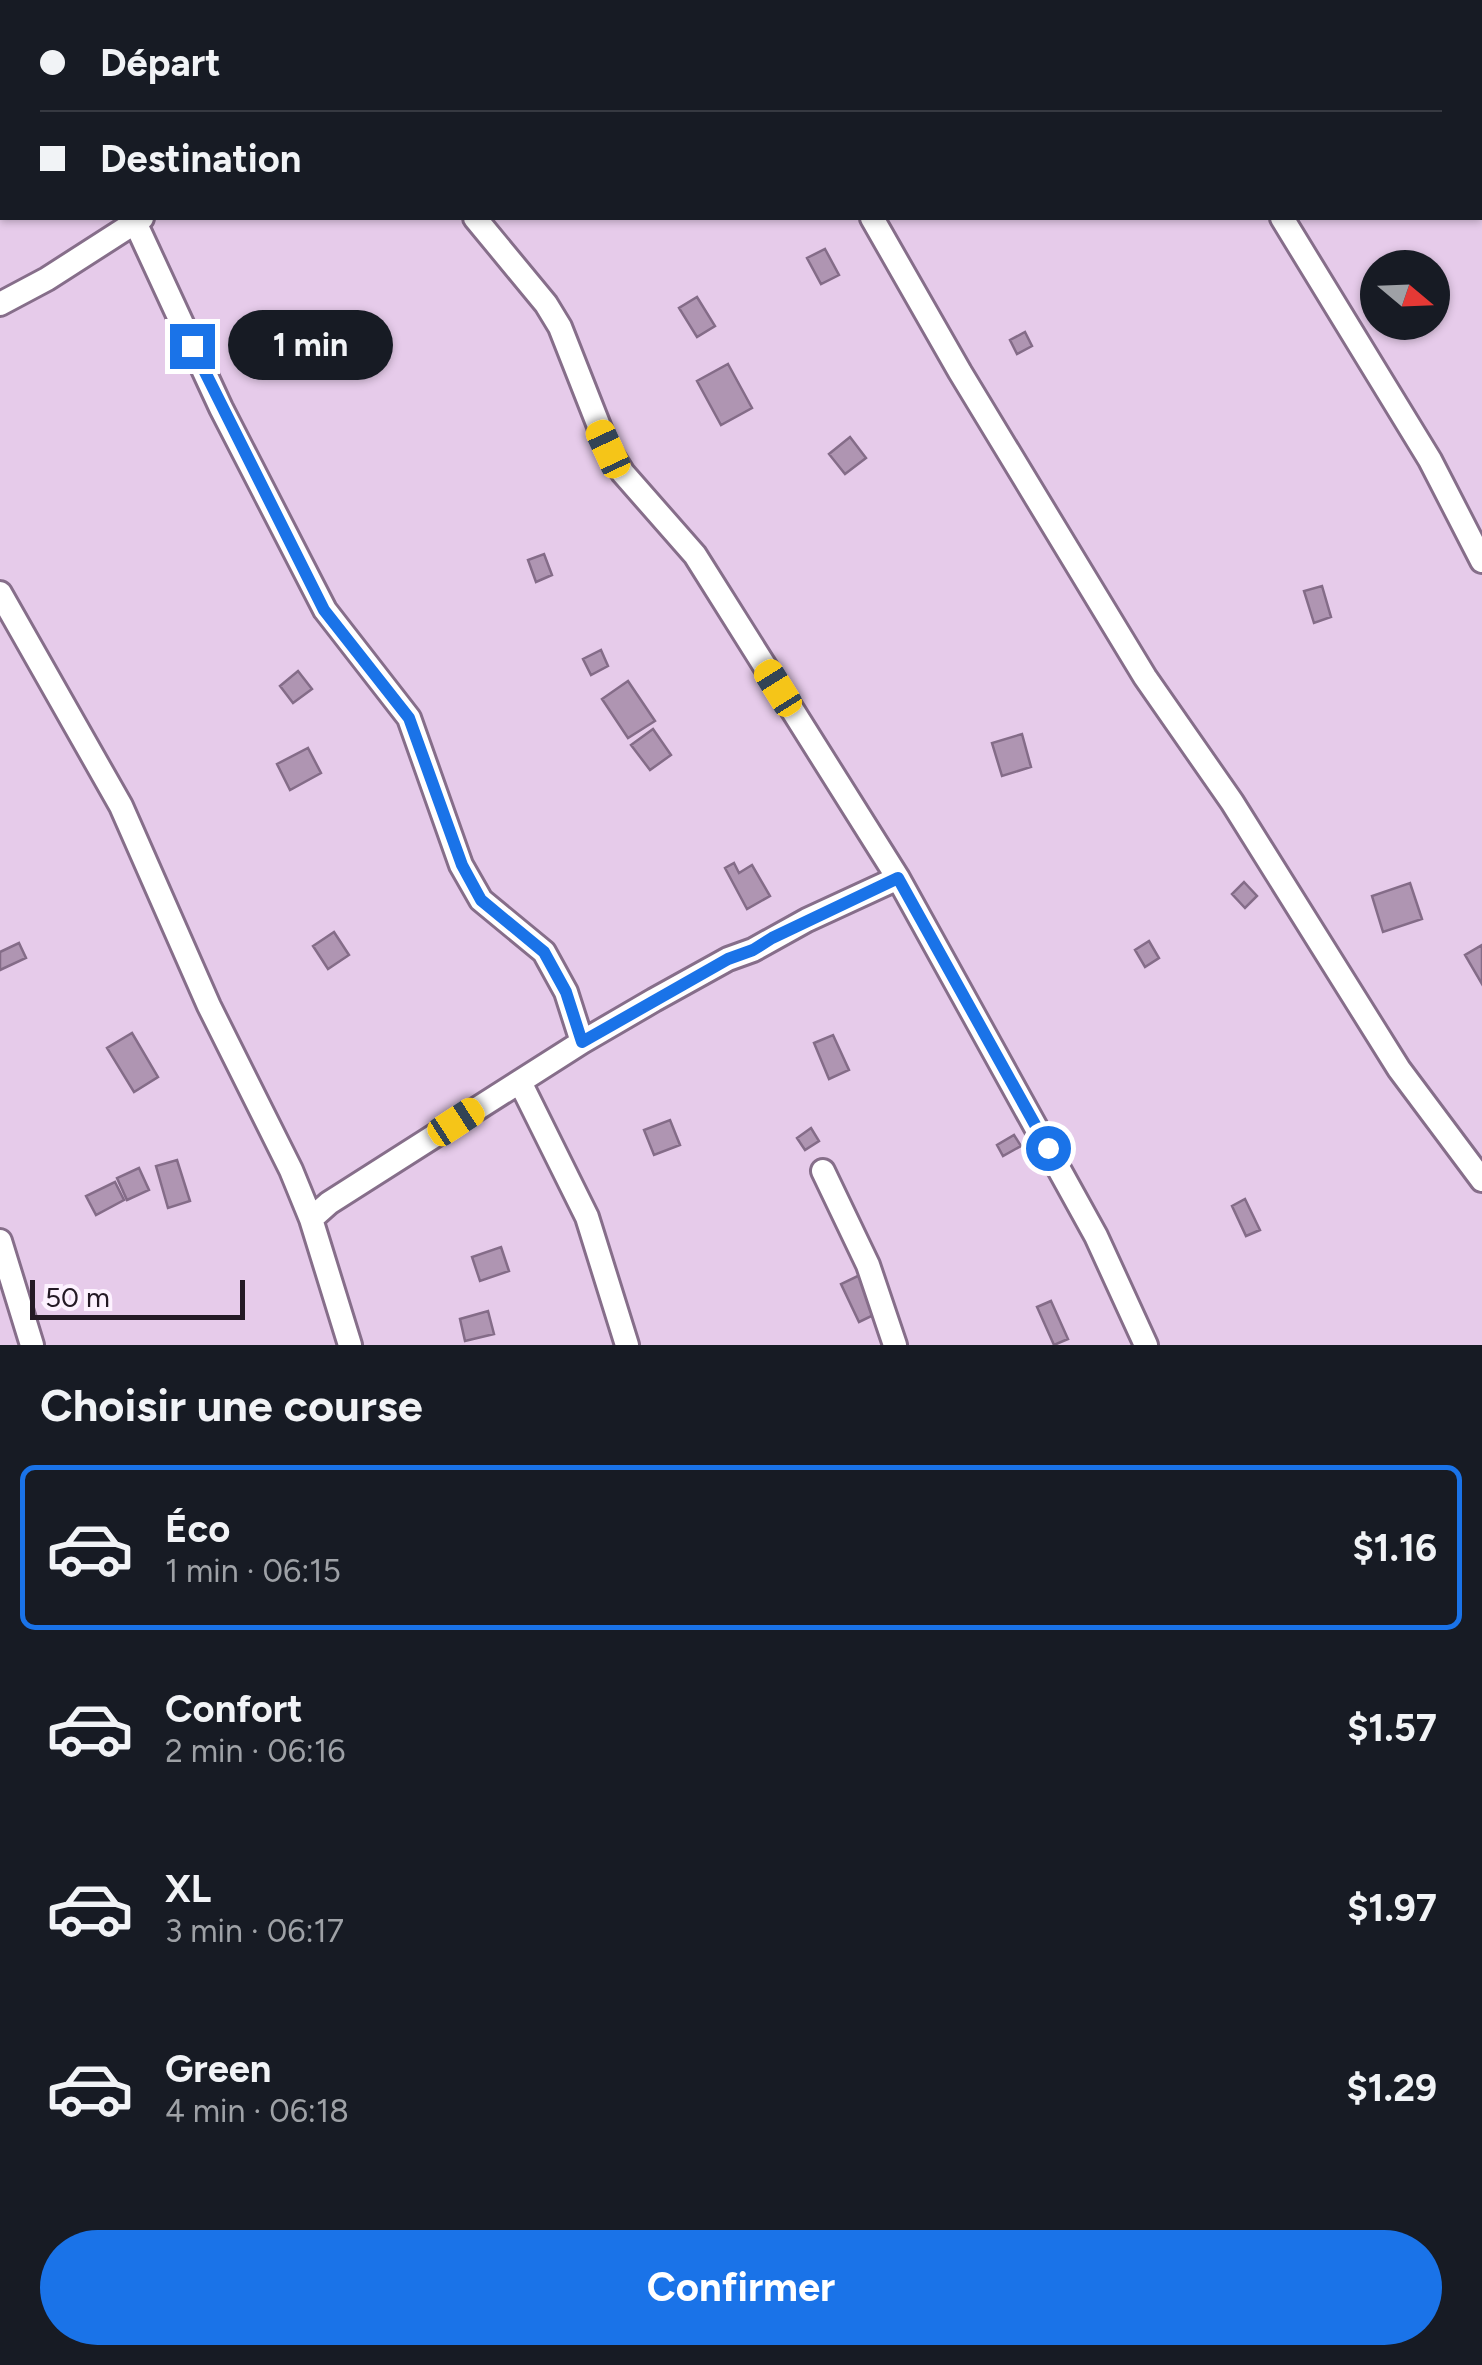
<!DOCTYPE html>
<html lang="fr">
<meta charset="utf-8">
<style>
body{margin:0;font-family:Figtree,sans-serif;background:#20242c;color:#f1f3f6;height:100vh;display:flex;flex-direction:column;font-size:38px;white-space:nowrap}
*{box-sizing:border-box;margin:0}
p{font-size:32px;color:#9ea1a6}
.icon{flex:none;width:55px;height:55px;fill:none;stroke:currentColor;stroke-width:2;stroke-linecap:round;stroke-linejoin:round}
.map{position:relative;height:1345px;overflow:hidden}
.side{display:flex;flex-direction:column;background:#171b24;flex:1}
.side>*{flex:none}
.banner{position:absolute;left:0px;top:0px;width:1482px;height:220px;box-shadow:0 2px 8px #0004;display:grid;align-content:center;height:220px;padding:0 40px;background:#171b24}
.needle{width:65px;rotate:109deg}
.controls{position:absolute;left:1360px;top:250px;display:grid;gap:20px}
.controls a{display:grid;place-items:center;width:90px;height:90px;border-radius:50%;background:#171b24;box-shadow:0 2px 8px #0004;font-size:50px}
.scale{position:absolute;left:30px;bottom:25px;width:215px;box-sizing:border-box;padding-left:10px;border:5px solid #241a25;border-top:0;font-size:28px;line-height:35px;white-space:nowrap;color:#241a25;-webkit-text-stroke:8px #fdf2ff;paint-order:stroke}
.end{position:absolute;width:45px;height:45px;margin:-22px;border:12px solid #1a73e8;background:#fff;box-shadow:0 0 0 5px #fff}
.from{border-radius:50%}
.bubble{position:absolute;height:70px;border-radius:35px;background:#171b24;box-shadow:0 2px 8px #0004;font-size:32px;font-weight:700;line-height:70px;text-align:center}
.car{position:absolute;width:30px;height:60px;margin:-30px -15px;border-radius:12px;box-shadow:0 0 8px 2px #0007;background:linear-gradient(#f5c518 24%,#345 0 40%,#f5c518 0 76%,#345 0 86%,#f5c518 0)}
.banner b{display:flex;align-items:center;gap:35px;height:95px;font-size:38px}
.banner b+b{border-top:2px solid #363941}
.banner i{width:25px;height:25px;background:#f1f3f6}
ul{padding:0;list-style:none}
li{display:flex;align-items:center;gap:30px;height:165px;margin:0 20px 15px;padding:0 20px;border:5px solid transparent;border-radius:15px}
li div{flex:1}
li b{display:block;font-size:38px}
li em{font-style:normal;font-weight:700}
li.on{border-color:#1a73e8}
li>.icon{width:90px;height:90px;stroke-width:1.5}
h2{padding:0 40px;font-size:45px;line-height:120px}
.primary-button{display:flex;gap:20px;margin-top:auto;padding:20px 40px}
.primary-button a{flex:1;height:115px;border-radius:60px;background:#1a73e8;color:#fff;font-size:40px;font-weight:700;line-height:115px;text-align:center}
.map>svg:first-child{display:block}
.building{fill:#af95b2;stroke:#846c88;stroke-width:2.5}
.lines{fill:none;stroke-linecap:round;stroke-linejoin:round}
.minor-casing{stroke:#866e8a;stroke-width:28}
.minor{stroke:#fff;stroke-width:22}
.route{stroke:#1a73e8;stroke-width:12}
</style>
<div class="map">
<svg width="1482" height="1345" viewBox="0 0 1482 1345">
<rect width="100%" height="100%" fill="#e6cbea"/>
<path class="building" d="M825,249L839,275L821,284L807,258Z
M697,297L715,326L697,337L679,308Z
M1025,332L1032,346L1017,354L1010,340Z
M728,364L752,408L721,425L697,381Z
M850,437L866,458L845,474L829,454Z
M544,554L552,575L536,582L528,560Z
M1322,586L1331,617L1314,623L1304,591Z
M601,650L608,666L591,675L583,659Z
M298,671L312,689L293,703L280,686Z
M628,681L655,721L628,738L602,699Z
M653,729L671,755L650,770L631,745Z
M1022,734L1031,767L1002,776L992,743Z
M308,748L321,773L290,790L277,764Z
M734,863L739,873L752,865L770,896L747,909L725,868Z
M1244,882L1257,896L1245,908L1232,894Z
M1410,883L1422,919L1383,932L1372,896Z
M334,932L349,955L328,969L313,946Z
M1149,941L1159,958L1145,967L1135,950Z
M19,943L26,958L0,970V952Z
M1482,945V984L1465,955Z
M132,1033L158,1077L134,1092L107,1048Z
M833,1035L849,1070L829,1079L814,1043Z
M670,1120L680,1145L654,1155L644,1130Z
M811,1128L819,1141L805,1150L797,1138Z
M1014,1135L1021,1146L1003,1156L997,1145Z
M177,1160L190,1201L168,1208L156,1166Z
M139,1168L149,1190L127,1200L117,1178Z
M115,1182L124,1200L96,1215L86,1196Z
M1245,1199L1260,1230L1246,1236L1232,1206Z
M501,1247L509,1271L480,1281L472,1257Z
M862,1274L880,1312L859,1322L841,1284Z
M1051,1301L1068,1339L1054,1345L1037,1307Z
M488,1311L494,1334L465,1341L460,1319Z"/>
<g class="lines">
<g class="minor-casing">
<path id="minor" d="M268,0L270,2
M751,0L752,2
M1141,0L1143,2
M453,2L457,0
M475,218L546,304L560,327L608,449L623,473L695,555L898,878L1096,1236L1146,1345
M872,218L960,372L1145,677L1232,802L1399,1069L1482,1180
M1282,218L1430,460L1482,561
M135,222L221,408L325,610L409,718L461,865L481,900L544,952L566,992L582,1042
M0,304L47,279L142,218
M0,593L121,806L209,1006L291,1170L311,1219L350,1345
M520,1082L587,1217L627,1345
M823,1171L868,1265L895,1345
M311,1219L329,1203L582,1042L654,1000L728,959L753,950L807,920L898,878
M0,1241L32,1345"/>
</g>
<use href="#minor" class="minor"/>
</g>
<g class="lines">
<path class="route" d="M192,346L324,610L409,718L462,865L481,900L544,952L566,992L582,1042L728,959L753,950L772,938L898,878L1048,1148"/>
</g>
</svg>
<div class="controls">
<a><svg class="needle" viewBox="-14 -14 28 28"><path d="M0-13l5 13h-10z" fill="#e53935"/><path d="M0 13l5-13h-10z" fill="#9ea1a6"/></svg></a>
</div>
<div class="scale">50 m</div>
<i class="end from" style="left:1048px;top:1148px"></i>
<i class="end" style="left:192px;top:346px"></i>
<div class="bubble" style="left:228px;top:310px;width:165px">1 min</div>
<i class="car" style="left:608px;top:449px;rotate:335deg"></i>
<i class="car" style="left:778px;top:688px;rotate:328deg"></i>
<i class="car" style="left:456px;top:1122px;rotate:57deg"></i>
<div class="banner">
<b><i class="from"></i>Départ</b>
<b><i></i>Destination</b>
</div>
</div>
<section class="side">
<h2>Choisir une course</h2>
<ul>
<li class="on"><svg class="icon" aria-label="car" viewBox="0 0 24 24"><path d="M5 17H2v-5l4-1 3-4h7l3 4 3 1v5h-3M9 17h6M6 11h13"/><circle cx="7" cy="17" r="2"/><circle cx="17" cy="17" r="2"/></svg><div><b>Éco</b><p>1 min · 06:15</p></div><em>$1.16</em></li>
<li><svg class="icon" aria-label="car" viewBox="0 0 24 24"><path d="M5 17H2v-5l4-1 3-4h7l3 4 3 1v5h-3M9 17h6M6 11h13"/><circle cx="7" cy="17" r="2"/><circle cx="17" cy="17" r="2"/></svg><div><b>Confort</b><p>2 min · 06:16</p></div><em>$1.57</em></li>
<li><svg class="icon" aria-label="car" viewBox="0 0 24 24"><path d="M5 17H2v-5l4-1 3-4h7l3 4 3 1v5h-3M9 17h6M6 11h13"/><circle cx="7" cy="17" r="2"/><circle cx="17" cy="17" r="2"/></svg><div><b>XL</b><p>3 min · 06:17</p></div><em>$1.97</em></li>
<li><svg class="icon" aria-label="car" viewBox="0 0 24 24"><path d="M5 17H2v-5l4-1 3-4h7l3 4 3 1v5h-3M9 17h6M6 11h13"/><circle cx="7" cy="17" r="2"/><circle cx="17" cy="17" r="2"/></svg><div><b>Green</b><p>4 min · 06:18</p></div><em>$1.29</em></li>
</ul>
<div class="primary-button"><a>Confirmer</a></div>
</section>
